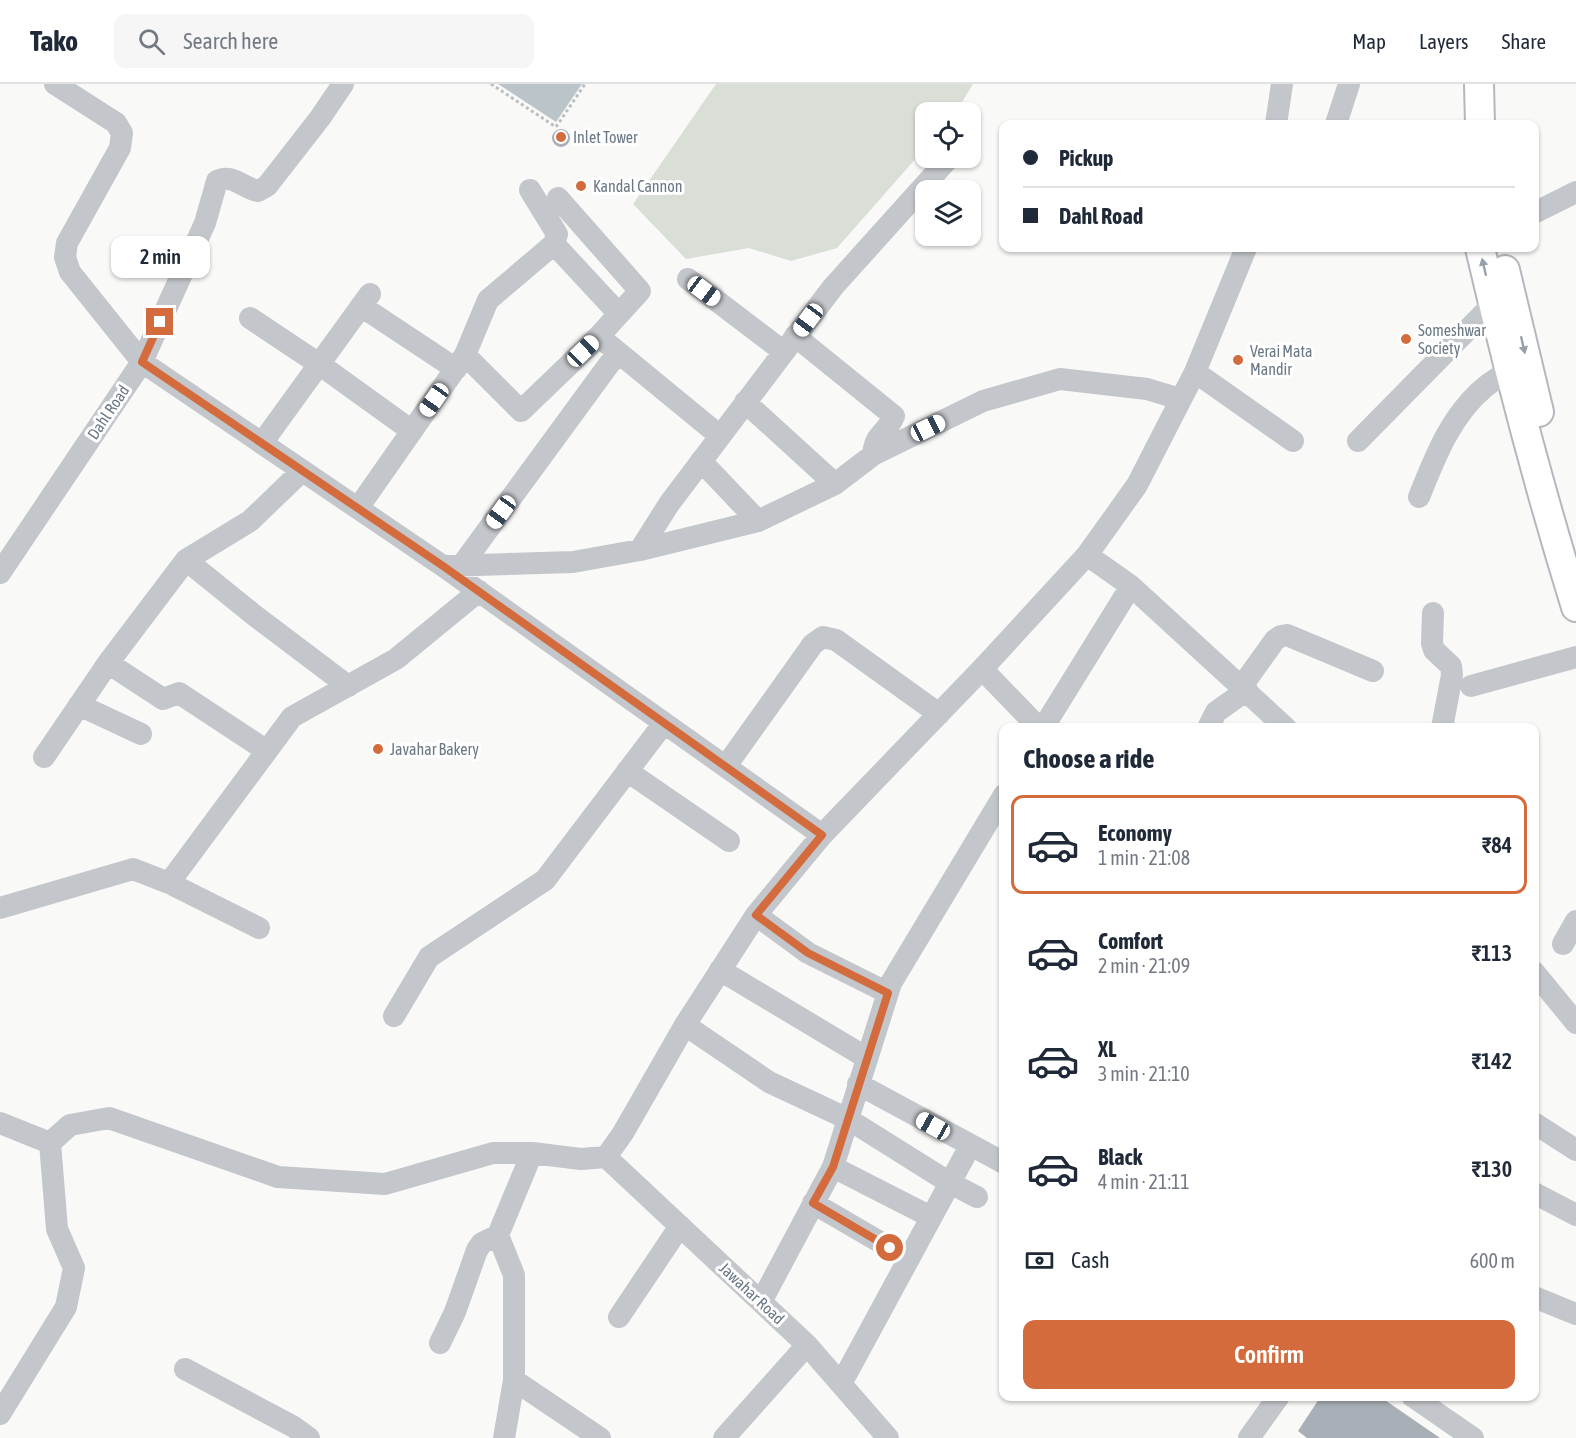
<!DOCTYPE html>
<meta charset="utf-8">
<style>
body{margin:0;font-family:"Asap Condensed",sans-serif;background:#f6f6f7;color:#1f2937;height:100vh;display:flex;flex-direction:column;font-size:22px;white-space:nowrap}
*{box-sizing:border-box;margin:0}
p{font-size:20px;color:#747a83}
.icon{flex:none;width:33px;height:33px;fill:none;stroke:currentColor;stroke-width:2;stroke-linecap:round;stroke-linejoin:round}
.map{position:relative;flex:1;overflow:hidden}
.details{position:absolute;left:999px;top:639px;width:540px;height:678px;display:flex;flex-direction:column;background:#fff;border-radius:12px;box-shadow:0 2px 4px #0004}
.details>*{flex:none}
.banner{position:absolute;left:999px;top:36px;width:540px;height:132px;border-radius:12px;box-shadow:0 2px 4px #0004;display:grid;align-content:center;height:132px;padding:0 24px;background:#fff}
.buttons{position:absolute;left:915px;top:18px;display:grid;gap:12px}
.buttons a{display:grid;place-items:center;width:66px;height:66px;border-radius:12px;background:#fff;box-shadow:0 2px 4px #0004;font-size:30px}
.end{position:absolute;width:27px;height:27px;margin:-14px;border:8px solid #d46b3d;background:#fff;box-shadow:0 0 0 3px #fff}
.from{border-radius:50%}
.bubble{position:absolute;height:42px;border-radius:12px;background:#fff;box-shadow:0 2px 4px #0004;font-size:20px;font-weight:600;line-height:42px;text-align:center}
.car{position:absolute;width:18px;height:36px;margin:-18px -9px;border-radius:8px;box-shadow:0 0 4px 2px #0007;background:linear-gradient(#fff 24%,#345 0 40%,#fff 0 76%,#345 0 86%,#fff 0)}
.banner b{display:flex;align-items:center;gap:21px;height:57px;font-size:22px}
.banner b+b{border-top:2px solid #e0e1e3}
.banner i{width:15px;height:15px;background:#1f2937}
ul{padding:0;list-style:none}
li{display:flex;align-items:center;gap:18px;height:99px;margin:0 12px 9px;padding:0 12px;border:3px solid transparent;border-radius:12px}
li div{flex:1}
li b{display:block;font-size:22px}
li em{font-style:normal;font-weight:600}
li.active{border-color:#d46b3d}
li>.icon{width:54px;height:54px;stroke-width:1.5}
h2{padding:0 24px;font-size:27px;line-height:72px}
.pay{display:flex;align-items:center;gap:15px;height:66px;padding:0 24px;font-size:22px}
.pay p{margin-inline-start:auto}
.action{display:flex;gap:12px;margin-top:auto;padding:12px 24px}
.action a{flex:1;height:69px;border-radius:12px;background:#d46b3d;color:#fff;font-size:24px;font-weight:600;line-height:69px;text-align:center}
header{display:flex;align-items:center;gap:36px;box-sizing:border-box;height:84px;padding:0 30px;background:#fff;border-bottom:2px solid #e0e1e3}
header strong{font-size:28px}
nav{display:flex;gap:33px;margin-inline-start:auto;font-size:21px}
.search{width:420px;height:54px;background:#f6f6f7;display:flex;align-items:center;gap:15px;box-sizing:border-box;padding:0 21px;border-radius:12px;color:#747a83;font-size:22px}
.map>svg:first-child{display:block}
.green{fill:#d9ded7}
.water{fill:#bbc4c9}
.building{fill:#a9afb6}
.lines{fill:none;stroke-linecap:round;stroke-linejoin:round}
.major-casing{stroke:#b4b8bc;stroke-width:32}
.path{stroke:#bbbec0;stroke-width:3;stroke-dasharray:3 3;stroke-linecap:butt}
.minor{stroke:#c3c6ca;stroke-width:22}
.major{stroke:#fff;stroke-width:28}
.oneway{fill:#97a0aa}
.route{stroke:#d46b3d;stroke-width:8}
.poi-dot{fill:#d46b3d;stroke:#fff;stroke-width:2}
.labels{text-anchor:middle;stroke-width:6;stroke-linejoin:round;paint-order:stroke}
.poi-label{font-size:16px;fill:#6b7885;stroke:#fff;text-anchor:start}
.street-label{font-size:16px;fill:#6b7885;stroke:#fff}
</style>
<header>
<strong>Tako</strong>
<div class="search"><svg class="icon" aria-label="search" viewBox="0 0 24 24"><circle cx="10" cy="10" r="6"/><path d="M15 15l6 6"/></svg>Search here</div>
<nav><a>Map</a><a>Layers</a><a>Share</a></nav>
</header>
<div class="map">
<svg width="1576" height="1354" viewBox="0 0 1576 1354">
<rect width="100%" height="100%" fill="#f9f9f7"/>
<path class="green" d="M716,0H973L956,28H926L925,64L837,164L791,177L749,164L686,175L633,120Z"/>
<path class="water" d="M498,0H582L556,38Z"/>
<path class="building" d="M552 54a9 9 0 1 1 18 0a9 9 0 1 1-18 0Z
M1321,1312H1379L1440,1354H1307L1298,1347Z"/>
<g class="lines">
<g class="major-casing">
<path id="major" d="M1479,0L1480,40
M1480,164C1508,285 1539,404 1576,523
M1505,186L1539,328"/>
</g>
<path class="path" d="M491,0L556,43L585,0"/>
<path class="minor" d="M55,0L116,39L122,49L120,64L67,159L65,173L70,188L142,278L443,482L822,751
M1276,40L1282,0
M1336,40L1349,0
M530,106L557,150L554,160L619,230
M1534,129L1576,108
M688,195L784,268
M361,222L456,285
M250,234L319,280L412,347
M795,252L894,332C886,351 875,348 873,371
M608,260L720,352
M465,271L521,327L599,252L640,207L558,114
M1195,288L1293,357
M745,318L835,400
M1358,357L1493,220
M262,359L370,210
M701,377L758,437
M1419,413C1435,373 1451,331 1485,303C1492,297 1501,292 1508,287
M358,424L465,271L488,216L554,160
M640,466L669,420L833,203L949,74
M1087,471L1131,502L1286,644
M186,476L254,531L348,602
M462,481L618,268
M443,482L573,478L640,466L758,437L835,400L873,371L983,317L1060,295L1147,305L1180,315
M0,489L142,278L205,139L217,97C232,89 243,104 258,107L267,102L320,34L343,0
M1433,529L1432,559L1434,566L1451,582L1452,591L1442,644
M108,579L163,615L179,609L267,667
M982,585L1039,644
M1242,602L1275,556L1281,552L1287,551L1373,587
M1471,602L1576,573
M79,621L141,650
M1043,644L1131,502
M1208,644L1216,628L1247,606
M44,673L108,579L186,476L250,437L302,387
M726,682L813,560L823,553L836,556L939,630
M627,687L729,757
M169,799L292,633L396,575L479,507
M0,824L133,785L169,799L259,844
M756,831L808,869L888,909
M1563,860L1576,837
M720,886L867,974
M1534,888L1576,939
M394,932L429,873L545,796L664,639
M685,941L769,998L848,1035L950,1099L977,1113
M858,1000L1004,1079
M0,1039L50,1059
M1534,1039L1576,1066
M606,1073L807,1261L888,1354
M833,1083L931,1133
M1534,1109L1576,1131
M813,1119L909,1175
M1534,1213L1576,1230
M762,1216L833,1083L891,899L1004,711
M619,1233L680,1142
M440,1259L455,1228L477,1166L482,1159L498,1151
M185,1285L294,1343L309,1354
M514,1296L600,1354
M842,1298L970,1062
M1412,1312L1473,1354
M0,1330L66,1223L74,1184L57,1145L50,1059L70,1041L109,1034L278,1093L385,1100L493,1069H532L581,1075L606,1073L623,1049L685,941L756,831L822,751L982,585L1087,471L1137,401L1195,288L1246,164
M504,1354L514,1296V1191L498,1151L532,1069
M724,1354L807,1261
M1249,1354L1279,1312"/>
<use href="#major" class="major"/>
</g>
<defs><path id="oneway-solid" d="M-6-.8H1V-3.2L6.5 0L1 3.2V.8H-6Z" transform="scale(1.5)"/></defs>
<g class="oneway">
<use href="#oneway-solid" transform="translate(1484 183) rotate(-103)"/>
<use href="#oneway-solid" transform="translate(1523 261) rotate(77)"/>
</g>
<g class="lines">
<path class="route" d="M160,238L142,278L443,482L822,751L756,831L808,869L888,909L833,1083L813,1119L890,1164"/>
</g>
<g class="poi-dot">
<circle cx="561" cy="53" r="6"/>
<circle cx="581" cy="102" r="6"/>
<circle cx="1406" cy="255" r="6"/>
<circle cx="1238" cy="276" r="6"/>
<circle cx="378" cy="665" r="6"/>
</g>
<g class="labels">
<g class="poi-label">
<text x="573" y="59">Inlet Tower</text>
<text x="593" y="108">Kandal Cannon</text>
<text x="1418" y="252">Someshwar<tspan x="1418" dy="18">Society</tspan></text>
<text x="1250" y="273">Verai Mata<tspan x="1250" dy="18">Mandir</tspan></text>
<text x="390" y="671">Javahar Bakery</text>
</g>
<g class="street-label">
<text transform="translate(108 328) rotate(-56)" y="6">Dahl Road</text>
<text transform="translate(752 1209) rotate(43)" y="6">Jawahar Road</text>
</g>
</g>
</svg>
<div class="buttons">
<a><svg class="icon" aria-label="locate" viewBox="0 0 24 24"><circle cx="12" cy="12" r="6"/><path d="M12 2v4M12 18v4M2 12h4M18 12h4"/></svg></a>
<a><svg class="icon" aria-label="layers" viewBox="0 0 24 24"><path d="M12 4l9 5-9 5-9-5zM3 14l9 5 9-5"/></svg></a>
</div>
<i class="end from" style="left:890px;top:1164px"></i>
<i class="end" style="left:160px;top:238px"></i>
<div class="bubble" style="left:111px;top:152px;width:99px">2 min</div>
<i class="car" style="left:704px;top:207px;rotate:127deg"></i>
<i class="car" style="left:808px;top:236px;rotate:217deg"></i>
<i class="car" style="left:583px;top:267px;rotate:46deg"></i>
<i class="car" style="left:434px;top:316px;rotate:215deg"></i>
<i class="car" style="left:928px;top:344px;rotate:64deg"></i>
<i class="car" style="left:501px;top:428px;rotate:216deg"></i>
<i class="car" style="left:933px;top:1042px;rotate:299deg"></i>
<div class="banner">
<b><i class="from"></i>Pickup</b>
<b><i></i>Dahl Road</b>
</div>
<section class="details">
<h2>Choose a ride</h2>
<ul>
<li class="active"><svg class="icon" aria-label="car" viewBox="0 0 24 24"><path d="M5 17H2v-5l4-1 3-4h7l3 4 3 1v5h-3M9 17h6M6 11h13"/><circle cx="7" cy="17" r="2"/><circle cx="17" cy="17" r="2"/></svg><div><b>Economy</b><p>1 min · 21:08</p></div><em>₹84</em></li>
<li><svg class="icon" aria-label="car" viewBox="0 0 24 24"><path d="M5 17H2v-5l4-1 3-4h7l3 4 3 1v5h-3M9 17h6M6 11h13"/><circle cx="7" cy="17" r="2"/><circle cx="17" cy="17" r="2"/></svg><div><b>Comfort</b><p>2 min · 21:09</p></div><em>₹113</em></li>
<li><svg class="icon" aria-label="car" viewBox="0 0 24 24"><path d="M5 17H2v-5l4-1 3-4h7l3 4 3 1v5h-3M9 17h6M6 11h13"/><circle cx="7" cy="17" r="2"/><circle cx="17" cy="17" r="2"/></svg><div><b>XL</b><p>3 min · 21:10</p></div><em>₹142</em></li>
<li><svg class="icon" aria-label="car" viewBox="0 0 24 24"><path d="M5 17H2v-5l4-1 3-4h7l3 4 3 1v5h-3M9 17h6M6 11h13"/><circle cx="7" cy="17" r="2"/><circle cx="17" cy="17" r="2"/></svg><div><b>Black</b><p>4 min · 21:11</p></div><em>₹130</em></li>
</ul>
<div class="pay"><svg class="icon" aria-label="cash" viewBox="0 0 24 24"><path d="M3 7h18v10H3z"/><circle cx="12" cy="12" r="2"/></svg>Cash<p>600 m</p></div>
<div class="action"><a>Confirm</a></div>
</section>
</div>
